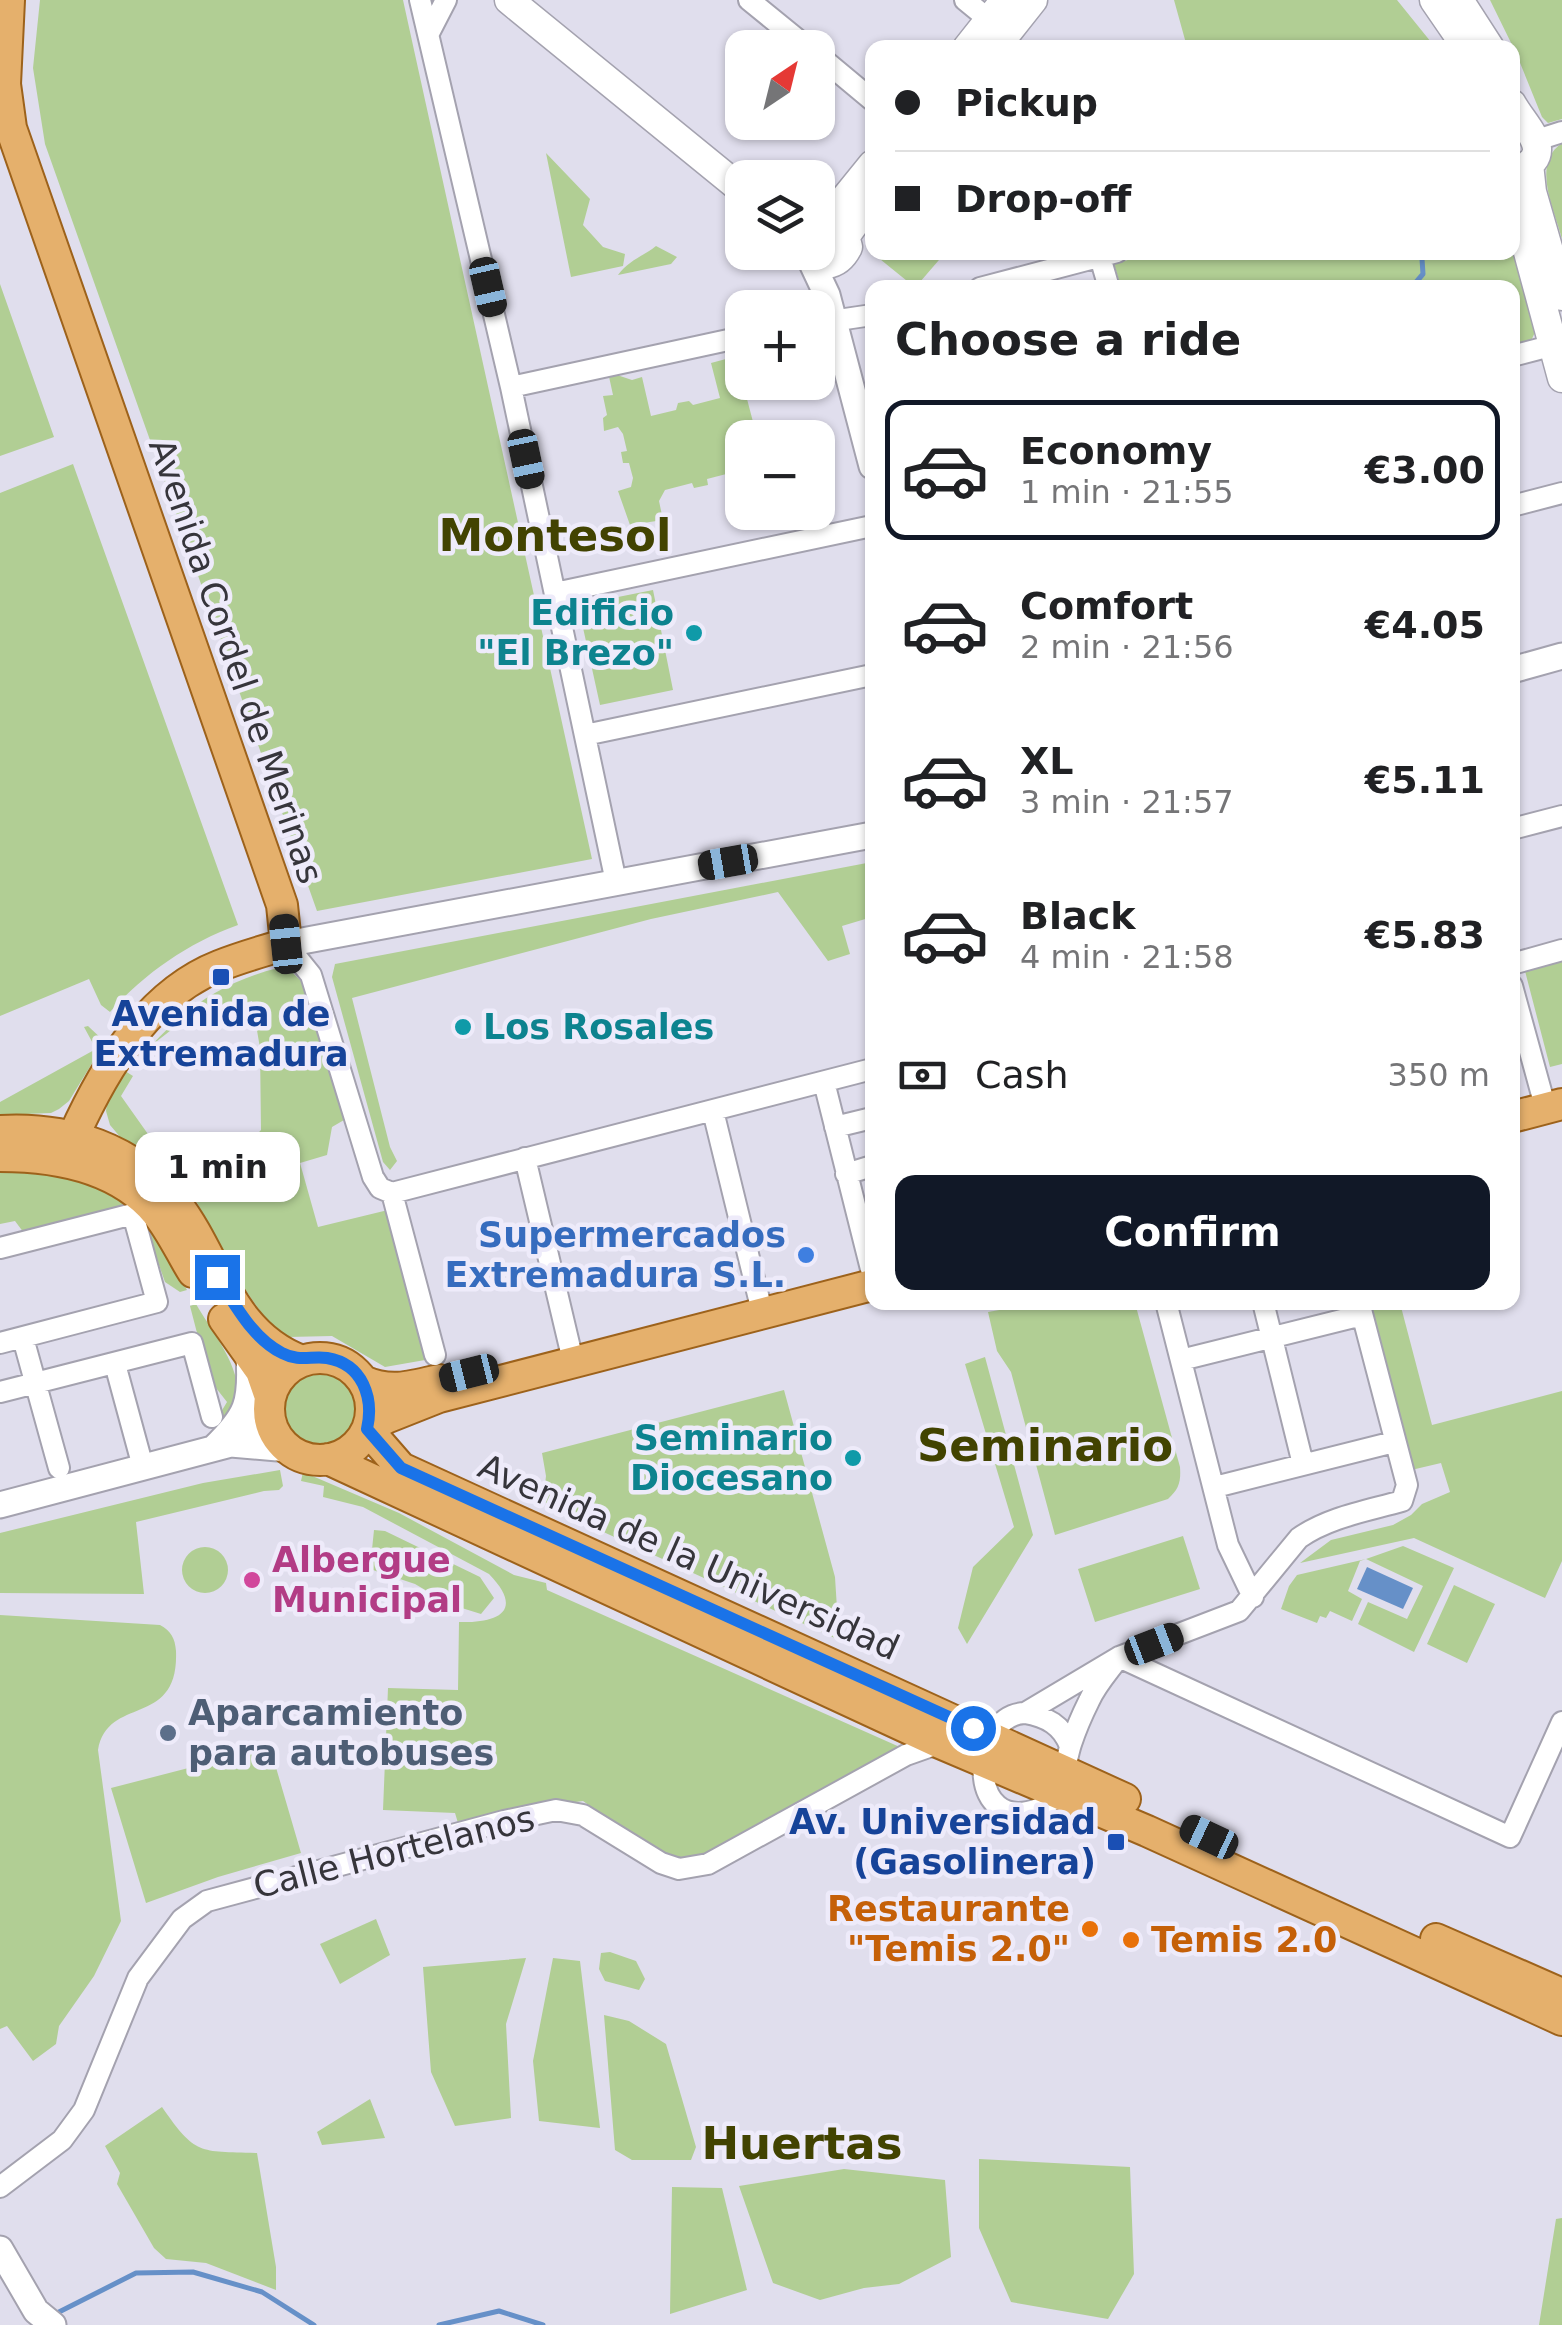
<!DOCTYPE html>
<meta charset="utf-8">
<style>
body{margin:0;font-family:"DejaVu Sans",sans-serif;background:#f2f2f2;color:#202124;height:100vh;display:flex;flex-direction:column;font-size:38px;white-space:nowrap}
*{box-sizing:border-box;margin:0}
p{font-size:32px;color:#757577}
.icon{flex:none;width:55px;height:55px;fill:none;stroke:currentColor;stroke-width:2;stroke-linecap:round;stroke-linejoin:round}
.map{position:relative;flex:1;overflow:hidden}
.drawer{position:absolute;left:865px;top:280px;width:655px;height:1030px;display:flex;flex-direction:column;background:#fff;border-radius:20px;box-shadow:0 2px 8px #0004}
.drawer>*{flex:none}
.top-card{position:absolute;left:865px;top:40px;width:655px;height:220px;border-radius:20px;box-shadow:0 2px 8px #0004;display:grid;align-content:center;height:220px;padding:0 30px;background:#fff}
.needle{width:65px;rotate:35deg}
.fabs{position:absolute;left:725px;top:30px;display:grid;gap:20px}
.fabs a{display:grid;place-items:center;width:110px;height:110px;border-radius:20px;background:#fff;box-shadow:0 2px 8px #0004;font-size:50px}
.end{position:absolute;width:45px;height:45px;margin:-22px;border:12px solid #1a73e8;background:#fff;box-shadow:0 0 0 5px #fff}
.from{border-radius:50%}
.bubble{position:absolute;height:70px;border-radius:20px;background:#fff;box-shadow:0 2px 8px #0004;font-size:32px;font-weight:700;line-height:70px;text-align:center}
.car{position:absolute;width:30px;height:60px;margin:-30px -15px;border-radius:12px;box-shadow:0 0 8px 2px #0007;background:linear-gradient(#222 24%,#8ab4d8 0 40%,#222 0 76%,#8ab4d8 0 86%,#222 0)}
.top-card b{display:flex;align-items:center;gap:35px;height:95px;font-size:38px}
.top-card b+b{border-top:2px solid #e0e0e0}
.top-card i{width:25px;height:25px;background:#202124}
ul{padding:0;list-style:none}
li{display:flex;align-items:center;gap:30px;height:140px;margin:0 20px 15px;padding:0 10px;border:5px solid transparent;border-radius:20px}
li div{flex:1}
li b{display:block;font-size:38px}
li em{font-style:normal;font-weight:700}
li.on{border-color:#111827}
li>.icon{width:90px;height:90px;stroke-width:1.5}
h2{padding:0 30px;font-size:45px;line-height:120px}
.pay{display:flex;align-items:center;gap:25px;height:110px;padding:0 30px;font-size:38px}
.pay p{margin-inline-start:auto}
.action{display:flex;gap:20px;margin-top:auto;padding:20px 30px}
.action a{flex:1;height:115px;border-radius:20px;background:#111827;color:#fff;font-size:40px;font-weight:700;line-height:115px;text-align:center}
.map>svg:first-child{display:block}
.green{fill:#b1ce94}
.water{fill:#6690c8}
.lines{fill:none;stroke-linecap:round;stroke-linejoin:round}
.stream{stroke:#6690c8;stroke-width:5}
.minor-casing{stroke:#a4a2af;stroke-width:24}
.tertiary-casing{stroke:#a4a2af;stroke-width:29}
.secondary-casing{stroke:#a4a2af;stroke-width:31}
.primary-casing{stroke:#9d621b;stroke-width:34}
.minor{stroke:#fff;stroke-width:20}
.tertiary{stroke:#fff;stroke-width:25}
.secondary{stroke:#fff;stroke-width:28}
.primary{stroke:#e5b06c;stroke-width:30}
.route{stroke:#1a73e8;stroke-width:12}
.culture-dot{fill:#0f9aa8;stroke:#eeebfa;stroke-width:4}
.transit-dot{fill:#1a4fb4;stroke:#eeebfa;stroke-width:4}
.shop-dot{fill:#3f7fe0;stroke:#eeebfa;stroke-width:4}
.hotel-dot{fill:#d1479c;stroke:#eeebfa;stroke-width:4}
.service-dot{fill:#5c6f8a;stroke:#eeebfa;stroke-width:4}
.food-dot{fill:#e8710a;stroke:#eeebfa;stroke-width:4}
.labels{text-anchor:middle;stroke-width:9;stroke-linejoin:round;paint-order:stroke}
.culture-label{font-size:35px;font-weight:bold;fill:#0d838f;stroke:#eeebfa;text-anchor:end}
.street-label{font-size:35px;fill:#36353b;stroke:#eeebfa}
.transit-label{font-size:35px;font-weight:bold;fill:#164399;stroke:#eeebfa}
.shop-label{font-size:35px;font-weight:bold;fill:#366cbe;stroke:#eeebfa;text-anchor:end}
.hotel-label{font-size:35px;font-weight:bold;fill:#b23c85;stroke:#eeebfa;text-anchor:start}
.service-label{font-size:35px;font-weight:bold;fill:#4e5e75;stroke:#eeebfa;text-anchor:start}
.food-label{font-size:35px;font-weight:bold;fill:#c56008;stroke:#eeebfa;text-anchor:end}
.district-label{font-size:45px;font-weight:bold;fill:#424301;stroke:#eeebfa}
</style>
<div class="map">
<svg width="1562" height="2325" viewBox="0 0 1562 2325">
<rect width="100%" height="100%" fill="#e0deed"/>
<path class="green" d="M40,0H403L592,859L317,911L45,144L33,68Z
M1174,0H1397L1435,47H1187Z
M1490,0H1562V119L1548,123L1542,117L1516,53Z
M1562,143V239C1554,209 1531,164 1562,143Z
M546,153L590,199L583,225L603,247L625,254L623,266L571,277Z
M1513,239L1536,330L1531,341L1513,346L1512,288L1121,287L1114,264L1155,252H1512Z
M656,246L677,257L671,264L618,275C629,260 642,257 656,246Z
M872,248V252L945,253L920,282L912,285L870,251Z
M0,284L54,437L0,456Z
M726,359L731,382L742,380L757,437L742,438V506L734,472L707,479L708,485L694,488L692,483L665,490L659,501L663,520L630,525L618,491L631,487L633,478L629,463H623L621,452L627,451L623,434L618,427L604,431L603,418L607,415L603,396L613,395L608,372L632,380L642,377L651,416L676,410L678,403L689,401L693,405L720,398L711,363Z
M73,464L238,925C188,943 145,973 110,1012L101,1005L89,979L0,1016V493Z
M653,590L673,690L600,705L578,605Z
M872,862V917L842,926L850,954L828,961L778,892L651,919L352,998L390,1147L397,1161L390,1170L383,1162L332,977L335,964Z
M1562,961V1064L1550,1067L1525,971Z
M278,968L289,969L303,983L344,1120L332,1127L327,1155L300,1163L318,1227L388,1210L425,1360L385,1367L332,1336L288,1337L265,1318L244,1288L190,1190L152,1155L121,1138L110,1125L106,1111L108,1097L125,1071L133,1076L121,1096L172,1168L185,1175L239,1153L261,1130L260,1048L252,1001L189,1016L152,1045C188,1005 226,981 278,968Z
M88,1026L105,1042L69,1101L59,1109L51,1113L0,1115V1102L96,1049L84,1027Z
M36,1170L85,1181L132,1208L24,1233L15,1221L0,1224V1172Z
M145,1221L187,1290L180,1292L165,1282L154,1251L146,1246Z
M1004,1303H1135L1180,1467C1181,1482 1179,1489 1168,1499L1055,1535L1011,1372L997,1351L988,1312L1005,1309Z
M1371,1303H1400L1432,1425L1562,1391V1561L1545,1598L1414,1538L1300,1563L1331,1540L1393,1525L1411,1515L1422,1504L1450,1492L1441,1463L1407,1471L1398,1407Z
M196,1304C216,1339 271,1402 209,1428L208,1423L218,1417L227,1402L209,1379L190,1306Z
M985,1357L1033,1535L967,1644L958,1628L973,1567L1014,1527L965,1364Z
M280 1409a39 39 0 1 1 78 0a39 39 0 1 1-78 0Z
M784,1390L835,1577L839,1640L562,1513L543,1501L546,1476L542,1453Z
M280,1470L283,1486L279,1490L264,1491L136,1522L144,1594L0,1593V1533L203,1483Z
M303,1472L399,1513L514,1575L546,1583L547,1590L902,1748L721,1847C712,1851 702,1856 692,1858C657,1864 610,1820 583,1801L488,1814L458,1823L455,1813L383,1810L388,1688L458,1690L459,1622C498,1623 525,1611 489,1574L363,1507L323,1497L324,1486L301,1481Z
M374,1530L385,1531L480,1577L494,1598L481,1614L449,1604L415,1584L370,1569Z
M1183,1536L1200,1589L1095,1622L1078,1569Z
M1403,1546L1454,1568L1414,1652L1358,1624L1368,1602L1407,1619L1423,1586L1366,1559L1360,1561L1348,1591L1362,1599L1352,1621L1330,1611L1326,1618L1320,1616L1317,1623L1281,1609L1289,1586L1297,1575L1366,1559Z
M182 1570a23 23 0 1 1 46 0a23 23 0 1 1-46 0Z
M1454,1585L1495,1604L1467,1663L1427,1644Z
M0,1615L160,1625C171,1631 175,1638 176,1651C179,1729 108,1694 98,1750L121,1921L94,1976L59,2026L56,2044L33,2061L7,2026L0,2029Z
M270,1747L301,1853L218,1877L146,1903L111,1788Z
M376,1919L390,1955L340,1984L320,1944Z
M610,1952L636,1961L645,1979L639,1990L605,1981L599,1969L601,1953Z
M526,1958L506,2024L511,2118L455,2126L431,2072L423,1967Z
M553,1958L580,1961L600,2128L539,2121L533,2061Z
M604,2015L629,2021L666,2044L696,2147L691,2160H632L615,2150Z
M370,2099L385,2138L322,2145L317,2132Z
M162,2107C196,2156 199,2151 257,2153L276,2267V2290L206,2263L166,2259L154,2248L117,2184L120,2173L105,2146Z
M979,2159L1130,2167L1134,2274L1108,2319L1011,2302L979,2228Z
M844,2169L945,2180L951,2257L899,2284L864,2288L820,2300L773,2283L739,2186Z
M672,2187L722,2188L747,2290L670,2314Z
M1562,2218V2325H1539L1556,2219Z"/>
<path class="water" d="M1367,1567L1413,1588L1403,1609L1357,1589Z"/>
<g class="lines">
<path class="stream" d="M1411,288L1423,274L1422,259L1417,252
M55,2314L136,2273L193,2272L262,2292L314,2325
M439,2325L499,2311L543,2325"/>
<g class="minor-casing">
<path id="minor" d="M420,0L511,387L616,882
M749,0L808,48
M965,0L998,27
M429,33L446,0
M818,55L872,100
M1537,140L1562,132
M1100,257L1109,288
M980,288L1117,252
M818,323L872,315
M1512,356L1562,343
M511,387L742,337
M1512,506L1562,493
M555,593L872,526
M585,735L872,675
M1512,829L1562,816
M286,944L311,975L373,1177L380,1188L392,1193L872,1069
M1512,964L1562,950
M1512,986L1542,1095
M824,1082L871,1269
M713,1111L759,1299
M835,1127L872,1118
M525,1158L570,1348
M846,1174L872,1166
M392,1193L435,1355
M0,1248L133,1214L157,1302L0,1343
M1166,1302L1228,1545L1253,1597
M1263,1302L1303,1464
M23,1338L59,1468
M1181,1360L1362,1315
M115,1364L143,1467
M0,1392L192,1343L212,1417
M1215,1487L1394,1442
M1119,1657C1109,1671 1096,1685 1089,1701C1082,1715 1076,1729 1071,1744C1064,1765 1064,1800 1038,1809C965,1836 970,1715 1025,1713L1119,1657L1239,1611L1299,1538C1329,1517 1367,1511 1402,1501L1407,1485L1359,1302
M1119,1657L1510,1837L1562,1722
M1025,1713C1047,1717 1062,1725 1070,1746
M0,2187L62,2140L84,2110L138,1978L182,1919L207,1901L504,1821L556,1810L583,1815L661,1863L679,1869L708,1864L906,1755L940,1743"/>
</g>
<g class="tertiary-casing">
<path id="tertiary" d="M811,261L827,295L872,466
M1512,670L1562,656
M286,944L872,835
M231,1444L255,1428L268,1409
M214,1448C247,1416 252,1403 249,1357
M0,1505L231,1444L289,1449
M0,2249L36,2311L53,2325"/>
</g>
<g class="secondary-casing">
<path id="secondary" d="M509,0L742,190
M1434,0L1467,48
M1459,0L1490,48
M967,48L1005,0
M995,48L1033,0
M1512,104C1526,129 1560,156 1513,172
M1529,164L1532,192L1562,296
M1512,193L1562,378
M829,218L872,165
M847,234L872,199
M804,252C818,270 838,267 848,247L842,225L829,218H818"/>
</g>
<g class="primary-casing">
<path id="primary" d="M9,0L5,84L11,128L282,905L286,944
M1512,1117L1562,1104
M0,1131C67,1127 134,1148 176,1203C219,1259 228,1333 302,1361
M74,1135C104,1069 148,994 219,966C241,957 264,951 286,944
M0,1156C55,1156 118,1167 156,1212C171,1230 181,1253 193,1272
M224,1319L261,1371L270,1397
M269 1409a51 51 0 1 1 102 0a51 51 0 1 1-102 0Z
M363,1381C390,1393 410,1387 439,1380
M367,1429L401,1468L1125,1799
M367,1429L386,1418L439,1397L872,1285
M328,1459L940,1743L1147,1831L1562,2020
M1436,1939L1562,1994"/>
</g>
<use href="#minor" class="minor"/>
<use href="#tertiary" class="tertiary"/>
<use href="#secondary" class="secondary"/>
<use href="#primary" class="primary"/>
</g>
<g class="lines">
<path class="route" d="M217,1277C235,1304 252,1338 282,1353C299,1362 310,1356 327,1358C363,1364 374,1398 367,1429L401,1468L973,1728"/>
</g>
<g class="culture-dot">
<circle cx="694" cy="633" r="10"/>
<circle cx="463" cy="1027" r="10"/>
<circle cx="853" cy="1458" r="10"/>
</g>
<g class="transit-dot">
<rect x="211" y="967" width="20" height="20" rx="5"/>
<rect x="1106" y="1832" width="20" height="20" rx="5"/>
</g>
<circle class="shop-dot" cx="806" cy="1255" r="10"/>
<circle class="hotel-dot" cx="252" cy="1580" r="10"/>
<circle class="service-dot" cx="168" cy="1733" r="10"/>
<g class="food-dot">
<circle cx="1090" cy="1929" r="10"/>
<circle cx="1131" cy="1940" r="10"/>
</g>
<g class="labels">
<g class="culture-label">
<text x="674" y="625">Edificio<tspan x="674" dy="40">"El Brezo"</tspan></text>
<text x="483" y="1039" text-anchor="start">Los Rosales</text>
<text x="833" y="1450">Seminario<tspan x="833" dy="40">Diocesano</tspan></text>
</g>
<g class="street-label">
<text transform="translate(236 661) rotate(71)" y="12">Avenida Cordel de Merinas</text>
<text transform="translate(689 1557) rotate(24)" y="12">Avenida de la Universidad</text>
<text transform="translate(394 1852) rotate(-14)" y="12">Calle Hortelanos</text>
</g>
<g class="transit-label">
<text x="221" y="1026">Avenida de<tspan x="221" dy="40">Extremadura</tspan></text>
<text x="1096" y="1834" text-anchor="end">Av. Universidad<tspan x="1096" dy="40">(Gasolinera)</tspan></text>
</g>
<g class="shop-label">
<text x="786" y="1247">Supermercados<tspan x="786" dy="40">Extremadura S.L.</tspan></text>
</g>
<g class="hotel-label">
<text x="272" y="1572">Albergue<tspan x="272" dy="40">Municipal</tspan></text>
</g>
<g class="service-label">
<text x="188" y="1725">Aparcamiento<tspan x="188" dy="40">para autobuses</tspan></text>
</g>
<g class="food-label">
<text x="1070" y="1921">Restaurante<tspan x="1070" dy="40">"Temis 2.0"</tspan></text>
<text x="1151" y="1952" text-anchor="start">Temis 2.0</text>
</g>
<g class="district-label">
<text x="555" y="551">Montesol</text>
<text x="1045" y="1461">Seminario</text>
<text x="802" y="2159">Huertas</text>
</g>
</g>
</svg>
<div class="fabs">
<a><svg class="needle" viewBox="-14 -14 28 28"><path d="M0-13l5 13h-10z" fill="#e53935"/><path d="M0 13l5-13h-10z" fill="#757577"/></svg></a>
<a><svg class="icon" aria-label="layers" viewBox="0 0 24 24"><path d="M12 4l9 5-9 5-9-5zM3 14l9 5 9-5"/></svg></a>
<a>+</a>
<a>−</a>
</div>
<i class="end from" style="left:973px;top:1728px"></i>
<i class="end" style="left:217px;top:1277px"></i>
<div class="bubble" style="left:135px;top:1132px;width:165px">1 min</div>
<i class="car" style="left:488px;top:287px;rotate:167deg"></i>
<i class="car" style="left:526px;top:459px;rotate:168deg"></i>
<i class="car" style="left:728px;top:862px;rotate:260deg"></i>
<i class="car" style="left:286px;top:944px;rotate:354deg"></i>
<i class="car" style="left:469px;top:1373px;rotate:256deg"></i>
<i class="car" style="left:1154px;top:1644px;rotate:69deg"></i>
<i class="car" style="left:1209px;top:1837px;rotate:295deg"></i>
<div class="top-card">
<b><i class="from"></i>Pickup</b>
<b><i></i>Drop-off</b>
</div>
<section class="drawer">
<h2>Choose a ride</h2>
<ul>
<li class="on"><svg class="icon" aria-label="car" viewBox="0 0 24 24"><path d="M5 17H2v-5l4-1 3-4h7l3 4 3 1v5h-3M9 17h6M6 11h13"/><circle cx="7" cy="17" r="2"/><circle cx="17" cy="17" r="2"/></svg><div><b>Economy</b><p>1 min · 21:55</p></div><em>€3.00</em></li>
<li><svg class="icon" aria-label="car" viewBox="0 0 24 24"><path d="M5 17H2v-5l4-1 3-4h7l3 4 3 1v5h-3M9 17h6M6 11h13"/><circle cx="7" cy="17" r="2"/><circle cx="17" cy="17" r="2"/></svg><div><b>Comfort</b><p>2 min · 21:56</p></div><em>€4.05</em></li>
<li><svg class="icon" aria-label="car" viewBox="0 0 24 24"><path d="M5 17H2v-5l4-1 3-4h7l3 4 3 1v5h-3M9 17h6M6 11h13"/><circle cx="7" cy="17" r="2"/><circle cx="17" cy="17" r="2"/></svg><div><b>XL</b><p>3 min · 21:57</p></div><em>€5.11</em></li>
<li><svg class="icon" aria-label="car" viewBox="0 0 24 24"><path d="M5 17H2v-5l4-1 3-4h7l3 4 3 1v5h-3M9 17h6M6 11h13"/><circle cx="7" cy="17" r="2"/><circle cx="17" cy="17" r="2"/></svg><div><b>Black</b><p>4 min · 21:58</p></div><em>€5.83</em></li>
</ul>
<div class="pay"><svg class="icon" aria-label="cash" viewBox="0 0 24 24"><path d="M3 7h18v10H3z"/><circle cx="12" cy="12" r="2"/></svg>Cash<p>350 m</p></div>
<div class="action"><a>Confirm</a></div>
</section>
</div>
